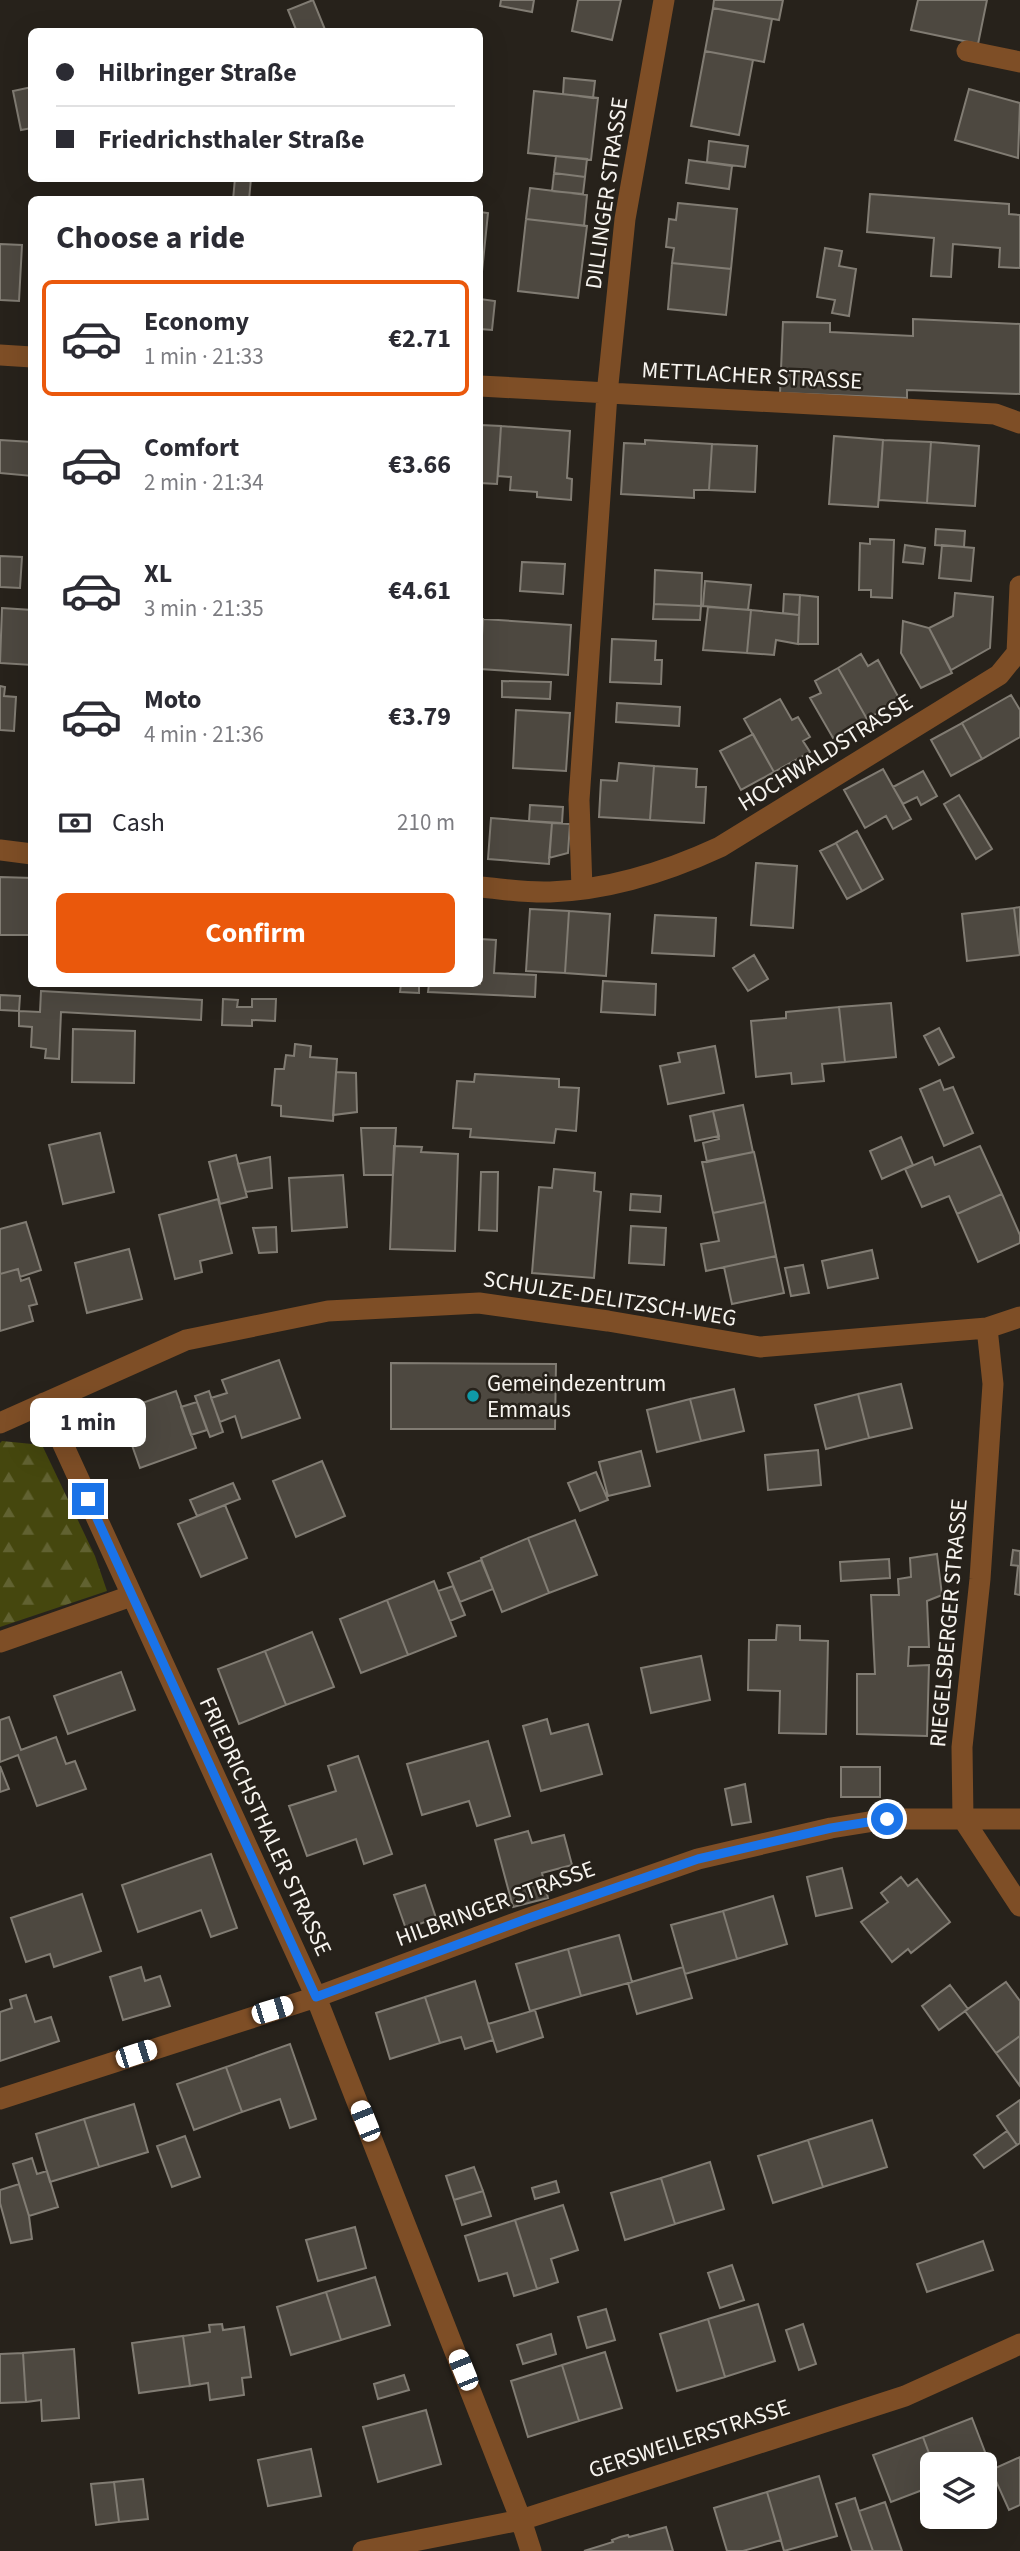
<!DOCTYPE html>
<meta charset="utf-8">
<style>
body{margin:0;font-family:"Source Sans 3",sans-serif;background:#f7f7f7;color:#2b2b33;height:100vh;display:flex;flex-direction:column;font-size:26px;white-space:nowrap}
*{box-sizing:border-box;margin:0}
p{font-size:23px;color:#7c7c81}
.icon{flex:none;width:38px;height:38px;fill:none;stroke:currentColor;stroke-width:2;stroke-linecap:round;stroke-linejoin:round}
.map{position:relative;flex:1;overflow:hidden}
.sheet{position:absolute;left:28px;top:196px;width:455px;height:791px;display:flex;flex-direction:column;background:#fff;border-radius:10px;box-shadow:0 7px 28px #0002}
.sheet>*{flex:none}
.hud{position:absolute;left:28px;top:28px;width:455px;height:154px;border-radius:10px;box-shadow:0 7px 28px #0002;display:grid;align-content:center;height:154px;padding:0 28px;background:#fff}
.controls{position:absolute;left:920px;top:2452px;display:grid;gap:14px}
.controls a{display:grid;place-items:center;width:77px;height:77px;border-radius:10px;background:#fff;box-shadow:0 7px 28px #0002;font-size:35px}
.end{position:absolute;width:32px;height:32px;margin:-16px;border:9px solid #1a73e8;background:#fff;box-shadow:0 0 0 4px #fff}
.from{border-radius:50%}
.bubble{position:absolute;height:49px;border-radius:10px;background:#fff;box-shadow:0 7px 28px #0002;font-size:23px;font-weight:700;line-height:49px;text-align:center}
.car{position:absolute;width:21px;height:42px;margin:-21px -10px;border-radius:9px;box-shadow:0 0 5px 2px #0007;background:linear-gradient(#fff 24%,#345 0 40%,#fff 0 76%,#345 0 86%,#fff 0)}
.hud b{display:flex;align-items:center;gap:24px;height:66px;font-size:26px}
.hud b+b{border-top:2px solid #e1e1e2}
.hud i{width:18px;height:18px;background:#2b2b33}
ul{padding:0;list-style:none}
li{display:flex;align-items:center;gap:21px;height:116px;margin:0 14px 10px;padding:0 14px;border:4px solid transparent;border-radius:10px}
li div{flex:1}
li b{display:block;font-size:26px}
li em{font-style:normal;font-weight:700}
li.on{border-color:#ea580c}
li>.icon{width:63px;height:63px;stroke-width:1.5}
h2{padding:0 28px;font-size:32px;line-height:84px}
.pay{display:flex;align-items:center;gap:18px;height:77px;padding:0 28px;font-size:26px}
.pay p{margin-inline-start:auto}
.button{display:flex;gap:14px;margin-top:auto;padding:14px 28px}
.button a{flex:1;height:80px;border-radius:10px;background:#ea580c;color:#fff;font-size:28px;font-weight:700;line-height:80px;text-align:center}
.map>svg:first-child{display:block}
.forest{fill:url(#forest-firs)}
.building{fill:#4d4840;stroke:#817c73;stroke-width:2}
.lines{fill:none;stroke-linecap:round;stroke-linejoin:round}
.minor{stroke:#7e4e26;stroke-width:21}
.route{stroke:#1a73e8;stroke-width:9}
.culture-dot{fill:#0f9aa8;stroke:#27221b;stroke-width:2.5}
.labels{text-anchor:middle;stroke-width:5;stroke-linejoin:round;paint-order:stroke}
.street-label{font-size:23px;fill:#f7f4ef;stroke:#27221b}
.poi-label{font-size:23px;fill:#f7f4ef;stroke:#27221b;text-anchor:start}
</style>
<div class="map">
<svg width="1020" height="2551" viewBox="0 0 1020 2551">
<defs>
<pattern id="forest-firs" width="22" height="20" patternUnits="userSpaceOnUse" patternTransform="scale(1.75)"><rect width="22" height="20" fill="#45470e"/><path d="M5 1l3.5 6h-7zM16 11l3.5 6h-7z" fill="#616231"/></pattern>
</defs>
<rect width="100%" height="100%" fill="#27221b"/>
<path class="forest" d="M2,1441L42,1445L95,1556L107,1591L0,1627V1443Z"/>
<path class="building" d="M313,0L326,32H297L288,10Z
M501,0H534L532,12L500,6Z
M578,0H621L612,40L572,31Z
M714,0H783L779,20L713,8Z
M918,0H987L978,44L911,30Z
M713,8L772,19L764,62L705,51Z
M705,51L753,60L739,135L691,126Z
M564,78L595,81L593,98L563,94Z
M32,87V128L21,130L13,91Z
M969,89L1020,103L1018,158L955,140Z
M534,91L598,98L591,160L528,153Z
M709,141L748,146L745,167L707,162Z
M556,156L587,159L585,177L554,173Z
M689,160L732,166L729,189L686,183Z
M554,173L585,177L583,194L552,191Z
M235,178H251L249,200H233Z
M530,188L587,195L584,226L526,219Z
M870,194L1009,204V214L1020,215V268L999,267L1000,248L953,244L951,277L931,276L934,238L867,232Z
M678,203L737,209L731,269L672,263L674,248L666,247L669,219L676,220Z
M480,212L488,213L480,291Z
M526,219L587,226L578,298L518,291Z
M0,244L22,245L19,301L0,300Z
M825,248L842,251L839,266L856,269L849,316L832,313L835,300L817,297Z
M672,263L731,269L726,315L668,309Z
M480,299L495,301L492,330L480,329Z
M913,319L1020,324V394L907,390V398L780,393L783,322L830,323V332L913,336Z
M480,425L501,426L497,484L480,483Z
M501,426L570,431L567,478L572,479L571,500L537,497V492L510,490L511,477L498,476Z
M834,436L883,440L878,507L829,504Z
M0,440L32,442V476L0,473Z
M645,440L712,444L709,490H694V498L621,494L624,443L645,444Z
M883,440L931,442L927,503L879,500Z
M931,442L979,446L975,506L927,503Z
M712,444L757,446L755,492L709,490Z
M936,529L965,531L964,547L935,545Z
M870,539L894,540L892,598L871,597V590H859L860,543L870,544Z
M905,545L925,548L923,564L903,562Z
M942,545L974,548L971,581L939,578Z
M0,556L22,557L20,588L0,587Z
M522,562L565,564L563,594L520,591Z
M655,570L702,573L701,606L654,604Z
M705,581L751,585L748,610L703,606Z
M955,593L993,597L990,648L951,670L929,628L953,616Z
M784,594L800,595L799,615L783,613Z
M800,595L818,597V644H798Z
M654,604L701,606L700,620L653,619Z
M708,607L751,610L747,653L703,650Z
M2,608L32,610V665L0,663Z
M751,610L799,615L798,644L776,640L774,655L747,653Z
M480,619H483L480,669Z
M483,619L571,625L568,675L480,669Z
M903,621L929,628L952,673L921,688L901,653Z
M612,639L656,641L655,660H662L661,684L610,682Z
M861,654L868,666L878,660L900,700L867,719L838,668Z
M838,668L867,719L833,738L810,698L821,693L815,681Z
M502,681L551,682L550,699L502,697Z
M0,686L5,687L4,696L16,697L14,731L0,730Z
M1011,695L1020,710V737L982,759L962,723Z
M780,699L792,720L798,717L810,737L803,741L810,752L774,772L744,719Z
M617,703L680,707L679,726L616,722Z
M516,710L570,713L566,771L513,768Z
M962,723L982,759L951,776L931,740Z
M753,734L774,772L741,790L720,751Z
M619,763L654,766L650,820L599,817L601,780L617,781Z
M654,766L697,769L696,787H706L704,823L650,820Z
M883,769L911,819L893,829L886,816L865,828L844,790Z
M923,771L937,796L921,805L917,797L903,804L893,787Z
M959,795L992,849L976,859L944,804Z
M530,805L563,807L562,823L529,821Z
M491,818L552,823L549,864L488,859Z
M552,823L570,824L568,853L549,858Z
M857,831L883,879L862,891L836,843Z
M836,843L862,891L847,899L820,851Z
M756,863L797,866L793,928L751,925Z
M0,877L32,878V935H0Z
M1020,907V955L1014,908Z
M1014,908L1020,955L967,961L962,914Z
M530,909L569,911L565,973L526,971Z
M569,911L610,914L606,976L565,973Z
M655,915L716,918L714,956L652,953Z
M480,939L496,940L494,973L536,975L535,997L428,992L429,984H480Z
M754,955L768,979L748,991L733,968Z
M603,981L656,984L655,1015L601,1012Z
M401,984H419V993L400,992Z
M41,991L202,1000L201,1020L61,1012L59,1059L45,1058L46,1049L31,1047L32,1027L19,1026V1011L40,1012Z
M0,995L20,996L19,1011L0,1010Z
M223,999L238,1000L237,1007H252V999H276L275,1021L252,1020V1026L222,1025Z
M891,1003L896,1057L845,1062L839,1007Z
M839,1007L845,1062L822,1064L824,1081L792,1084L791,1073L756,1077L751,1021L786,1018V1012Z
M939,1028L954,1057L939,1065L924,1036Z
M73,1029L135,1031L134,1083L72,1082Z
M295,1044L311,1046L310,1057L337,1059L333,1121L281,1116V1106L272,1105L275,1069H284L286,1055L294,1056Z
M715,1046L724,1093L668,1104L660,1066L680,1062L678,1053Z
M336,1072L356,1073L357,1112L333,1115Z
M475,1074L559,1079V1087L579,1088L576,1131L556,1129L554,1143L470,1137L471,1129L453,1128L457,1081L474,1082Z
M940,1080L944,1090L953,1087L973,1133L944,1146L920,1089Z
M743,1105L753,1152L707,1162L703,1143L719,1139L713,1111Z
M713,1111L719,1136L695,1141L690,1116Z
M361,1128H396L393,1175H364Z
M100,1133L114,1192L63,1204L49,1145Z
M901,1137L913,1165L882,1179L870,1151Z
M394,1146L422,1147L421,1152L458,1154L455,1251L390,1249Z
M980,1146L1002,1194L957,1214L949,1196L922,1207L905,1169L932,1157L935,1165Z
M754,1152L765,1202L713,1213L702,1162Z
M236,1155L247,1197L220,1204L209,1162Z
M270,1157L272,1188L246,1192L238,1164Z
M554,1169L595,1173L594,1191L601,1192L594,1278L532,1273L539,1187L552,1188Z
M481,1172H498L497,1231L479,1230Z
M343,1175L347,1227L292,1231L289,1178Z
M631,1194L661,1196L660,1212L630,1210Z
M1002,1194L1020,1235V1243L978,1262L957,1214Z
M218,1199L232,1253L200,1261L202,1272L175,1279L159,1215Z
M765,1202L776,1256L706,1271L701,1244L719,1241L713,1213Z
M26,1222L41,1270L20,1277L18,1269L0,1274V1229Z
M631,1226L666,1228L664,1265L629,1263Z
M276,1227L277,1252L259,1253L253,1228Z
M129,1249L142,1299L87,1313L75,1263Z
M872,1250L878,1278L828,1288L822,1261Z
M776,1256L784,1293L732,1304L724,1267Z
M803,1265L809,1293L791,1296L785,1268Z
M18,1269L21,1281L29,1278L37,1304L29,1306L33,1321L0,1331V1274Z
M279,1360L300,1418L242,1438L235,1416L220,1422L211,1398L227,1393L222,1380Z
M391,1363L556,1364L555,1429H391Z
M901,1384L912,1428L869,1438L858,1394Z
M734,1389L744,1431L701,1441L690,1399Z
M176,1391L196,1448L140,1468L127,1431L136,1428L128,1408Z
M209,1391L223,1432L210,1437L195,1396Z
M858,1394L869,1438L826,1449L815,1405Z
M690,1399L701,1441L657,1452L647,1410Z
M197,1402L207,1430L191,1435L181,1407Z
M818,1450L821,1485L768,1490L765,1455Z
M641,1451L650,1486L608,1496L599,1462Z
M322,1461L345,1516L296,1537L273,1481Z
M596,1472L608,1500L580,1511L568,1483Z
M233,1483L240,1499L197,1516L190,1500Z
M225,1505L247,1558L201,1577L178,1524Z
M575,1520L597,1575L549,1593L528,1538Z
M528,1538L549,1593L502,1612L481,1558Z
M1013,1550L1020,1551V1566L1011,1565Z
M937,1554L942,1595L927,1601L929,1647H909L908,1666L929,1665L927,1736L857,1734V1674H875L871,1595H899L898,1579L911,1577L910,1558Z
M889,1559L890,1578L841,1581L840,1562Z
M481,1560L493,1589L460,1602L448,1573Z
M1018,1566H1020V1595L1015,1594Z
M434,1581L456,1636L408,1655L387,1600Z
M453,1586L465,1615L450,1621L438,1591Z
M387,1600L408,1655L361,1673L340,1619Z
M777,1625L800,1626V1640L828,1641L826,1734L779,1733L780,1691L748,1690L749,1640H776Z
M312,1632L334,1687L286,1705L265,1651Z
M265,1651L286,1705L239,1724L218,1669Z
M701,1656L710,1700L651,1713L641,1668Z
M121,1672L135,1710L68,1734L54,1696Z
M9,1717L21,1750L56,1737L66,1764L75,1761L86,1789L37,1806L18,1755L0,1762V1720Z
M547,1719L551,1734L588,1724L602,1774L541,1791L523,1726Z
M488,1741L510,1816L477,1826L469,1801L422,1815L407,1764Z
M358,1756L392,1854L364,1864L356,1839L307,1856L289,1806L336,1791L328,1766Z
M0,1766L9,1789L0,1792Z
M841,1767H880V1797H841Z
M745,1784L751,1822L732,1825L725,1789Z
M528,1831L532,1843L564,1835L572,1865L542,1873L548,1898L513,1907L495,1840Z
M211,1854L237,1928L211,1937L201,1910L138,1932L122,1885Z
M842,1868L852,1908L816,1916L807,1877Z
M901,1877L908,1886L917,1879L950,1922L911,1953L908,1949L892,1962L861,1922L888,1902L881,1893Z
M425,1885L436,1918L406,1929L394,1895Z
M82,1894L101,1951L54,1967L50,1954L26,1962L11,1918Z
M773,1896L787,1944L737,1959L723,1911Z
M723,1911L737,1959L685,1974L671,1925Z
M619,1935L632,1982L581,1996L568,1949Z
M568,1949L581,1996L530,2011L516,1964Z
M141,1967L145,1981L160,1976L170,2006L123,2020L110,1977Z
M683,1967L692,1998L637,2014L628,1983Z
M475,1981L493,2040L465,2049L461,2037L440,2043L425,1997Z
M1006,1982L1020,2001V2036L996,2053L965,2011Z
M950,1985L968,2009L939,2030L922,2006Z
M26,1995L35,2022L51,2017L59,2041L0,2061V2012L12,2008L10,2000Z
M425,1997L440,2043L390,2059L376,2013Z
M535,2010L543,2037L497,2052L488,2024Z
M1020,2036V2086L996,2053Z
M290,2044L316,2119L290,2128L280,2099L242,2112L226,2067Z
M226,2067L242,2112L194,2130L177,2084Z
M1020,2100V2143L1017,2145L997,2116Z
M134,2104L148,2152L99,2167L84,2119Z
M84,2119L99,2167L50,2182L36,2134Z
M872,2120L887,2167L823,2187L808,2140Z
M1007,2131L1017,2145L984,2168L974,2155Z
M185,2136L200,2177L172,2187L157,2146Z
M808,2140L823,2187L773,2203L758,2156Z
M32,2158L37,2174L47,2171L58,2207L29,2216L13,2164Z
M710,2162L724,2209L675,2224L661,2178Z
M474,2167L483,2191L454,2200L446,2176Z
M661,2178L675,2224L625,2240L611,2193Z
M556,2181L559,2192L535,2199L532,2188Z
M19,2184L29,2216L32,2239L11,2243L0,2203V2190Z
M483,2191L491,2216L462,2225L454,2200Z
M563,2205L578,2250L551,2259L558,2282L537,2289L515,2220Z
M515,2220L537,2289L514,2296L507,2273L479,2281L465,2236Z
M355,2227L366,2268L318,2281L306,2240Z
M983,2241L993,2270L927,2292L917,2264Z
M732,2265L744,2300L720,2308L708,2273Z
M375,2277L390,2325L341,2340L326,2292Z
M326,2292L341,2340L291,2355L277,2307Z
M758,2304L775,2361L725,2377L708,2319Z
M606,2309L615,2340L587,2348L578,2317Z
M708,2319L725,2377L677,2391L660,2334Z
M222,2324L223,2330L244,2327L251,2377L242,2378L244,2395L210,2400L208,2383L190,2386L183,2336L210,2332L209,2325Z
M803,2324L816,2364L799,2370L786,2330Z
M551,2334L556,2354L523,2364L517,2345Z
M183,2336L190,2386L139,2393L132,2343Z
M74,2349L79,2418L42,2421L41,2400L26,2402L23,2353Z
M605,2352L622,2408L579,2421L562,2365Z
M23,2353L26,2402L0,2403V2354Z
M562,2365L579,2421L528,2437L511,2381Z
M404,2375L409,2390L378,2399L374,2384Z
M426,2410L441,2464L378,2482L363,2427Z
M972,2418L990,2465L985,2467V2464H933L923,2437Z
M923,2437L933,2464V2486L891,2502L873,2455Z
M311,2449L321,2496L268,2506L258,2460Z
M1020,2457V2505L1009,2510L991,2470Z
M819,2476L837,2536L784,2551L767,2492Z
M143,2479L148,2519L119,2522L114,2482Z
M114,2482L119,2522L96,2525L91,2484Z
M767,2492L781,2540L743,2551H727L714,2508Z
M855,2498L859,2511L873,2551H852L836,2504Z
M885,2502L902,2551H873L859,2511Z
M666,2527L673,2551H584L613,2542L612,2540L620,2537L628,2535L629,2537Z"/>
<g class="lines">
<path class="minor" d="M967,51L1020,62
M0,355L32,357
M480,386L995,414L1020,423
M0,850L32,854
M480,887C503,889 526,893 550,892C610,890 666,872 720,847L999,675L1017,653L1020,586
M582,889L579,800L607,394L625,219L664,0
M987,1328L993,1384L980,1579L962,1747L963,1819L1020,1906
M44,1403L316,1997L521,2520L531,2551
M0,1423L186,1340L328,1311L479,1303L608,1321L760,1347L987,1328L1020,1317
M0,1642L131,1596
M0,2099L316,1997L529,1918L698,1859L831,1828L887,1819H1020
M363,2551L521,2520L905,2396L1020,2344"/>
</g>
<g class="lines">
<path class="route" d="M88,1499L316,1997L529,1918L698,1859L831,1828L887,1819"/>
</g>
<circle class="culture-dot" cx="473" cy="1396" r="7"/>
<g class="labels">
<g class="street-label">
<text transform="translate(606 193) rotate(-82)" y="8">DILLINGER STRASSE</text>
<text transform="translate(752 375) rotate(3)" y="8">METTLACHER STRASSE</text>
<text transform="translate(825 752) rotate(-32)" y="8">HOCHWALDSTRASSE</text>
<text transform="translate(610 1298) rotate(9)" y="8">SCHULZE-DELITZSCH-WEG</text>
<text transform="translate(948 1623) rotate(-85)" y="8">RIEGELSBERGER STRASSE</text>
<text transform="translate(266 1826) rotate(65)" y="8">FRIEDRICHSTHALER STRASSE</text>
<text transform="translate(495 1903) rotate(-20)" y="8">HILBRINGER STRASSE</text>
<text transform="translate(689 2438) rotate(-18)" y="8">GERSWEILERSTRASSE</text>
</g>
<g class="poi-label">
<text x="487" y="1391">Gemeindezentrum<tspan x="487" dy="26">Emmaus</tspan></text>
</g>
</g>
</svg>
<div class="controls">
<a><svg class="icon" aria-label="layers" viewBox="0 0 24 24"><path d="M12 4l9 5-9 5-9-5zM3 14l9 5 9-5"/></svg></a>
</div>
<i class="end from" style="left:887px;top:1819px"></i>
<i class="end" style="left:88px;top:1499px"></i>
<div class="bubble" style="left:30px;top:1398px;width:116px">1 min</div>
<i class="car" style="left:272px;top:2010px;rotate:73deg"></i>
<i class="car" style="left:136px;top:2054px;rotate:72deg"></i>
<i class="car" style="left:365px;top:2121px;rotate:338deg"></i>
<i class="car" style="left:463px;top:2370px;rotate:338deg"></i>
<div class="hud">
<b><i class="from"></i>Hilbringer Straße</b>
<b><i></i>Friedrichsthaler Straße</b>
</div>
<section class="sheet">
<h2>Choose a ride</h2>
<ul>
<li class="on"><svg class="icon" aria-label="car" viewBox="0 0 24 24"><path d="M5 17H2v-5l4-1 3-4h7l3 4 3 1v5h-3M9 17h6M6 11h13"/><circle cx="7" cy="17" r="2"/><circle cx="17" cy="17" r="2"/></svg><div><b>Economy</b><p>1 min · 21:33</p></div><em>€2.71</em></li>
<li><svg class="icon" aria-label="car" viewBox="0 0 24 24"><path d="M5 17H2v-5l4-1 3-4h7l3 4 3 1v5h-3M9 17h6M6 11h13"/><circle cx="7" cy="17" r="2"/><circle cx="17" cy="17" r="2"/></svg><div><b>Comfort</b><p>2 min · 21:34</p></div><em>€3.66</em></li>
<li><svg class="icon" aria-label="car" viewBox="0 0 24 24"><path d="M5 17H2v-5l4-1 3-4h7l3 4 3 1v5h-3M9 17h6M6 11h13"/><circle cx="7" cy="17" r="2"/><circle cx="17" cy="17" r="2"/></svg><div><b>XL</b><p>3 min · 21:35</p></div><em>€4.61</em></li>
<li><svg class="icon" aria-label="car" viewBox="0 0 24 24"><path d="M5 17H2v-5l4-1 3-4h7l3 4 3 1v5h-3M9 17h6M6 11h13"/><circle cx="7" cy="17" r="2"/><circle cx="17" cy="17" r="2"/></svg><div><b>Moto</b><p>4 min · 21:36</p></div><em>€3.79</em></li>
</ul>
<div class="pay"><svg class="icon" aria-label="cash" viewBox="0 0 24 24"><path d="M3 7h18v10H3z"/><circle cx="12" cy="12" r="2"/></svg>Cash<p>210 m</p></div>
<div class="button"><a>Confirm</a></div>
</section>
</div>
